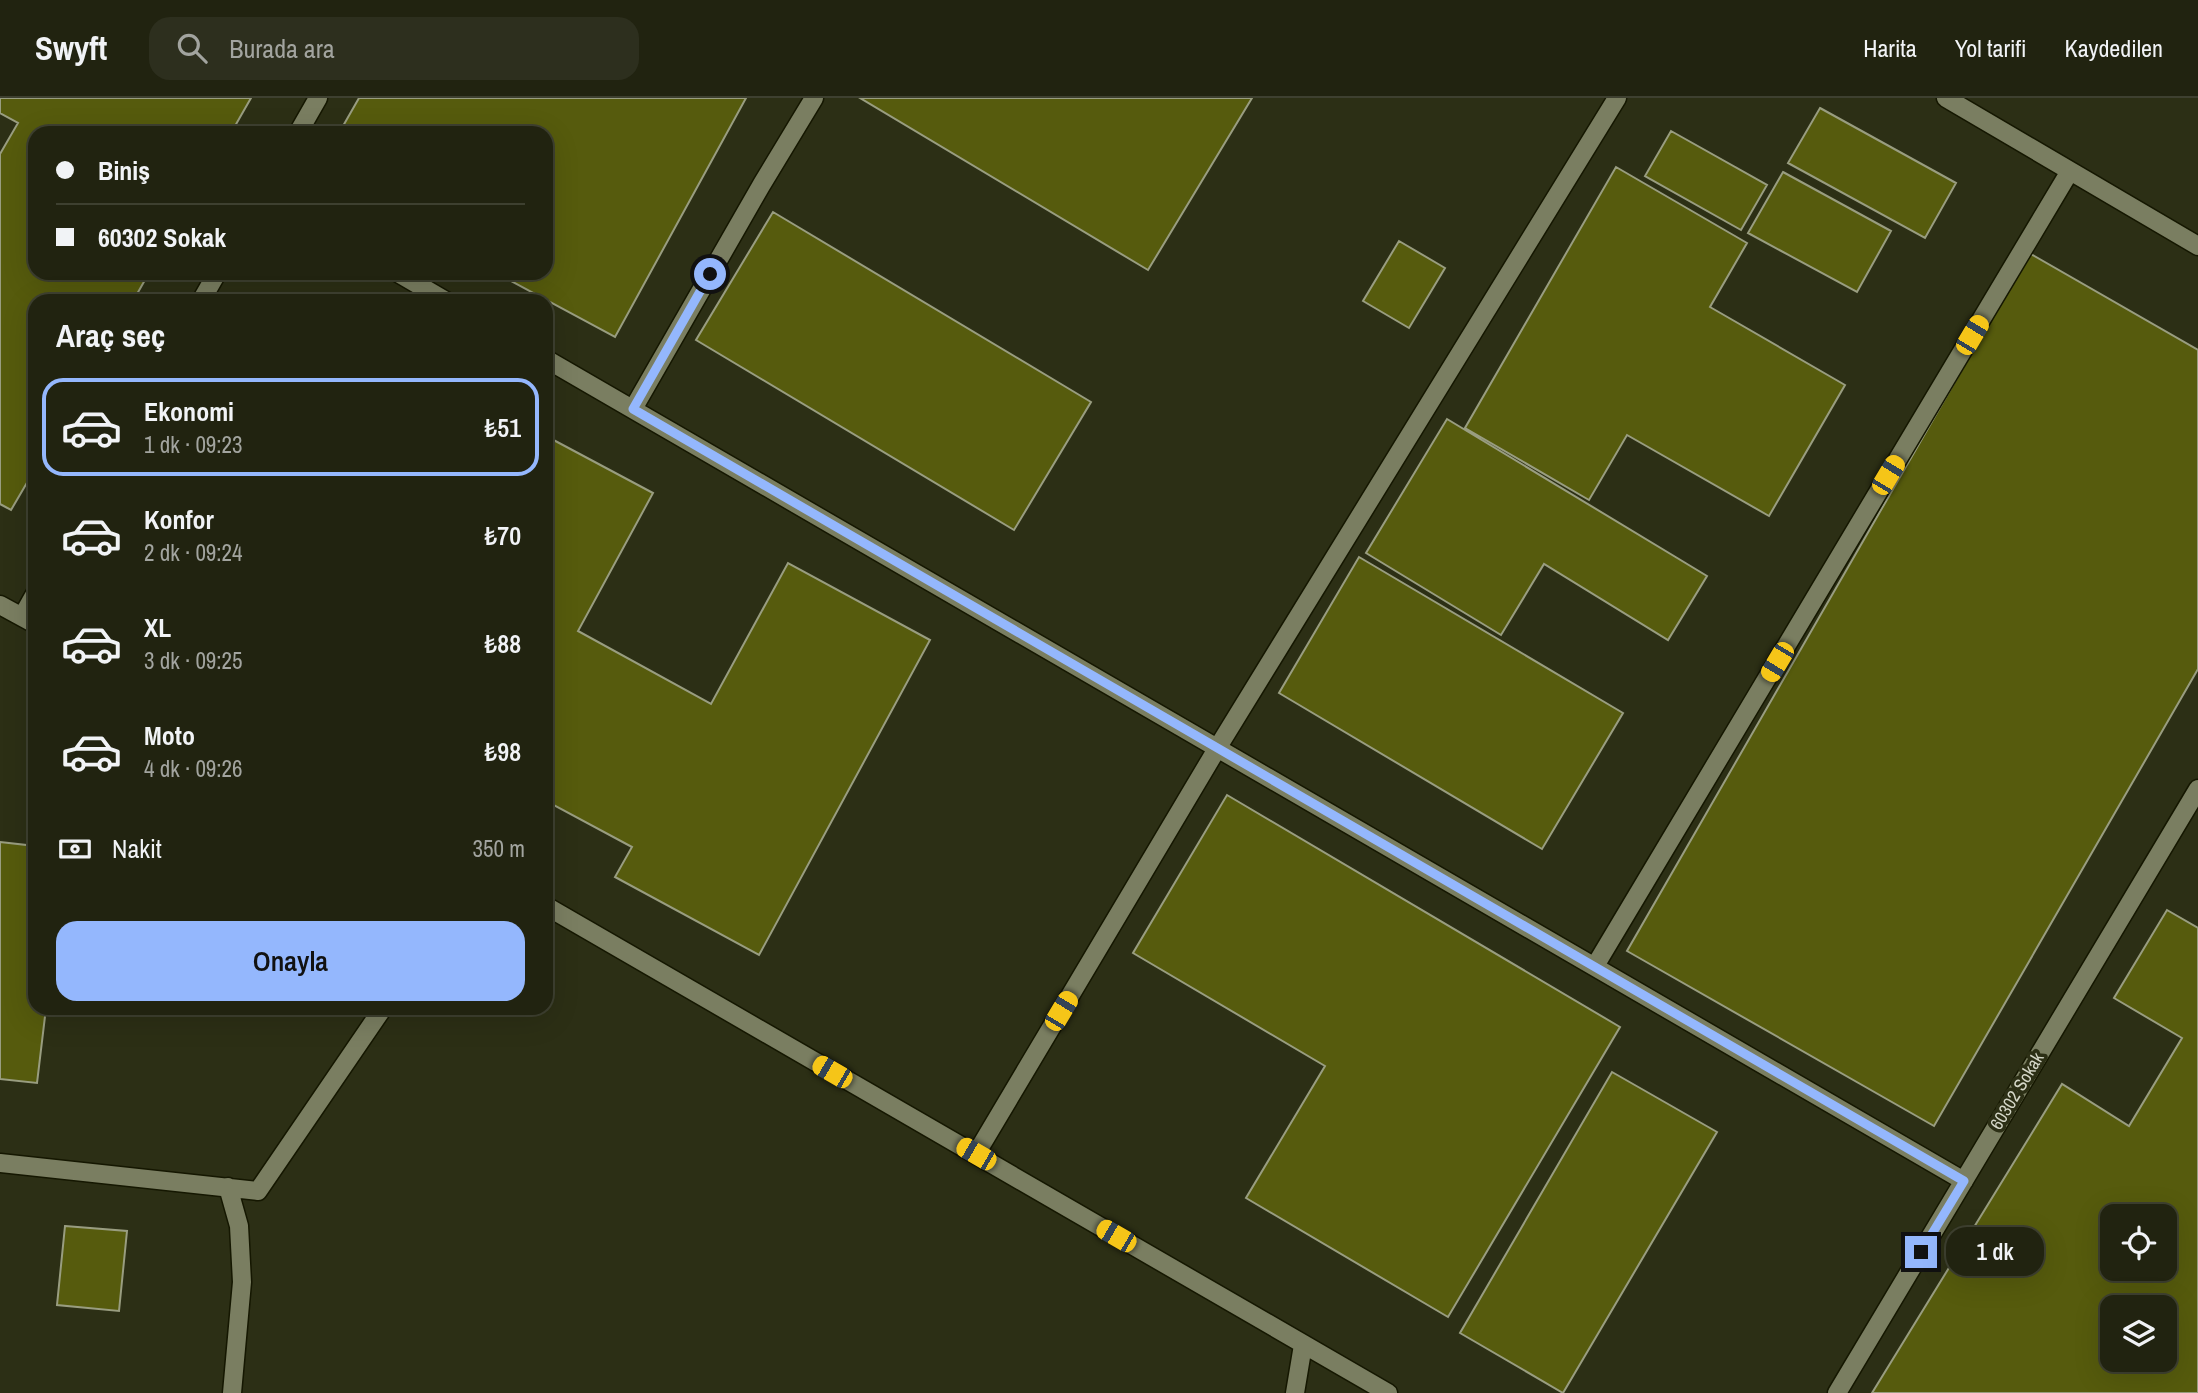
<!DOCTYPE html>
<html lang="tr">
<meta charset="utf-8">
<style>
body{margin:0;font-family:"Archivo Narrow",sans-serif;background:#2d2f1e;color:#f1f3f6;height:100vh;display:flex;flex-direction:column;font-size:26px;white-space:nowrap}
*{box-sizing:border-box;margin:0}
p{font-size:23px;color:#a2a49f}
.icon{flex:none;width:38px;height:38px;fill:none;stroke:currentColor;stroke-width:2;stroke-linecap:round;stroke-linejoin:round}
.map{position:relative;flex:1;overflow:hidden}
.drawer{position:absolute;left:28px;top:196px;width:525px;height:721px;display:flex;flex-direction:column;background:#212310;border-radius:21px;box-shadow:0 7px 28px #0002,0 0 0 2px #3e4030}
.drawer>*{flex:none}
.top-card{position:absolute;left:28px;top:28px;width:525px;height:154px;border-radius:21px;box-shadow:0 7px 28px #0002,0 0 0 2px #3e4030;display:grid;align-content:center;height:154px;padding:0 28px;background:#212310}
.tools{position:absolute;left:2100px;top:1106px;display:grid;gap:14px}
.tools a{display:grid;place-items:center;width:77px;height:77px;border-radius:14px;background:#212310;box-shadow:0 7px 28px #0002,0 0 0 2px #3e4030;font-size:35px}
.end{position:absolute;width:32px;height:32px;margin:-16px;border:9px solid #94b7fd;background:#111;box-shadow:0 0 0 4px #111}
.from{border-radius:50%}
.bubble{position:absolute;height:49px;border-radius:21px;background:#212310;box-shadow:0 7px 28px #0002,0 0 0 2px #3e4030;font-size:23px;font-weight:600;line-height:49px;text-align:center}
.car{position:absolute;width:21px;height:42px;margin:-21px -10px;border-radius:9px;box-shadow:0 0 5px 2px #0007;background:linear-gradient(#f5c518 24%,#345 0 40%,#f5c518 0 76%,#345 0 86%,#f5c518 0)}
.top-card b{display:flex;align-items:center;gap:24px;height:66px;font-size:26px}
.top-card b+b{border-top:2px solid #3e4030}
.top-card i{width:18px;height:18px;background:#f1f3f6}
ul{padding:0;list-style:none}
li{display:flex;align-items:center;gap:21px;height:98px;margin:0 14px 10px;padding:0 14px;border:4px solid transparent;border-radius:21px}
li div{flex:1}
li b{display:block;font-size:26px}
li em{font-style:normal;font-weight:600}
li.current{border-color:#94b7fd}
li>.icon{width:63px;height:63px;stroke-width:1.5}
h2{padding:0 28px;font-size:32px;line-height:84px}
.pay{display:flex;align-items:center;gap:18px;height:77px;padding:0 28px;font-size:26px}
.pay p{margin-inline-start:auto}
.primary-button{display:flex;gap:14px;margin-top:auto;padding:14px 28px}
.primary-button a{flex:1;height:80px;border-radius:21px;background:#94b7fd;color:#111;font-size:28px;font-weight:600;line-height:80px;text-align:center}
header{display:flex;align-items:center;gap:42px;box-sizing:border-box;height:98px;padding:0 35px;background:#212310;border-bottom:2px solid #3e4030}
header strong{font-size:33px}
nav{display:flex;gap:38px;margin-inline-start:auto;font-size:24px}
.search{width:490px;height:63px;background:#2d2f1e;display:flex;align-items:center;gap:18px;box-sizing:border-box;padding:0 24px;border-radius:21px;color:#a2a49f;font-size:26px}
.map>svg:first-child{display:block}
.building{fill:#565b0d;stroke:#999d80;stroke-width:2;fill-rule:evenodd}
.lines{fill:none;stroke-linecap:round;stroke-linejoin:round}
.minor-casing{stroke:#151701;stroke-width:21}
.minor{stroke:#7a7e61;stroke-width:18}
.route{stroke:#94b7fd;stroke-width:9}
.labels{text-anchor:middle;stroke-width:7;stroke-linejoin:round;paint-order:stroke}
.street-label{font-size:18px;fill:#d4d6c7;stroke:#2c2f15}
</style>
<header>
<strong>Swyft</strong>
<div class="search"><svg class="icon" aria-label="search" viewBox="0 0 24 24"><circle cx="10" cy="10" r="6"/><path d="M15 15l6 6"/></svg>Burada ara</div>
<nav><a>Harita</a><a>Yol tarifi</a><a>Kaydedilen</a></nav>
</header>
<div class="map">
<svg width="2198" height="1295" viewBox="0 0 2198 1295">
<rect width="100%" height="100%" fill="#2c2f15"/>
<path class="building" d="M0,0H251L231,35H35V175H149L133,203H35V371L11,412L0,406V56L18,25L0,15Z
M359,0H746L615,239L496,175H546V35H339Z
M860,0H1252L1148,172Z
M1820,10L1956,85L1925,140L1788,65Z
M1671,33L1767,87L1741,132L1645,78Z
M1616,69L1747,145L1710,209L1845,287L1769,418L1627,337L1589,402L1465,330Z
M1783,74L1891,133L1857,194L1748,135Z
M773,114L1091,304L1014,432L696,242Z
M1399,143L1445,170L1409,230L1363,203Z
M2029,155L2198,252V571L1934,1028L1627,853Z
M1447,321L1707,478L1668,542L1544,466L1501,537L1366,455Z
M546,338L653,395L578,533L711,606L788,465L930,542L759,857L615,779L632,749L546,703Z
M1359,459L1623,615L1542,751L1279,595Z
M1227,697L1620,929L1448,1219L1246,1100L1325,968L1133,855Z
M0,744L35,748V910H46L37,985L0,981Z
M2167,812L2198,830V1295H1872L2062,986L2129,1028L2182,940L2114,900ZM2112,1118H2165V1171H2112ZM2112,1209H2165V1262H2112Z
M1612,974L1717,1034L1563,1295L1460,1235Z
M65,1128L127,1133L119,1213L57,1207Z"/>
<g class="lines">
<g class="minor-casing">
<path id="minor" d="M1946,0L2198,148
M298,35L318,0
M398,175L446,203
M201,203L217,175
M546,261L1964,1083
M633,311L762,86L814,0
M0,507L35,526
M22,519L35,496
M546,808L1388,1295
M1595,868L2070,73
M976,1056L1218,649L1617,0
M0,1065L258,1093L383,910
M228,1089L239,1128L242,1184L232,1295
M1295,1295L1303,1247
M1837,1295L2198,691"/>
</g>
<use href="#minor" class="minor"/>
</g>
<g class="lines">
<path class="route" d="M710,176L633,311L1964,1083L1921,1154"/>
</g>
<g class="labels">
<g class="street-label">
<text transform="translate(2017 993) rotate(-59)" y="6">60302 Sokak</text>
</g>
</g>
</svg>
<div class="tools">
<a><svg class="icon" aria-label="locate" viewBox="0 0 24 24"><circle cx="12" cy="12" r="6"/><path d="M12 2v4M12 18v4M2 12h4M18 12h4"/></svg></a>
<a><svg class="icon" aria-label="layers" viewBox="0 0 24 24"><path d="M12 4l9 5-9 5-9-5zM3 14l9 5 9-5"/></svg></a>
</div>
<i class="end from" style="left:710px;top:176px"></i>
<i class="end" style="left:1921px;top:1154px"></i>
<div class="bubble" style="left:1946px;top:1129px;width:98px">1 dk</div>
<i class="car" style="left:1972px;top:237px;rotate:31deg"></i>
<i class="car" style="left:1888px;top:377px;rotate:31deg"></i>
<i class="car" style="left:1777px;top:564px;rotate:211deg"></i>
<i class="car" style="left:1061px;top:913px;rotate:31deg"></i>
<i class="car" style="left:832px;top:974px;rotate:300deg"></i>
<i class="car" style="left:976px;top:1056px;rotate:300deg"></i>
<i class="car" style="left:1116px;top:1138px;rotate:300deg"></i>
<div class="top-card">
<b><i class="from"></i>Biniş</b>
<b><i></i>60302 Sokak</b>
</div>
<section class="drawer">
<h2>Araç seç</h2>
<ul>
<li class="current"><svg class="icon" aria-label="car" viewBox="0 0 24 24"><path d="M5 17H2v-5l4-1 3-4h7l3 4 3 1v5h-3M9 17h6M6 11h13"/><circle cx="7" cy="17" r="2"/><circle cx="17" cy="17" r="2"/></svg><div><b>Ekonomi</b><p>1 dk · 09:23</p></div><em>₺51</em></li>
<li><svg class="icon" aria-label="car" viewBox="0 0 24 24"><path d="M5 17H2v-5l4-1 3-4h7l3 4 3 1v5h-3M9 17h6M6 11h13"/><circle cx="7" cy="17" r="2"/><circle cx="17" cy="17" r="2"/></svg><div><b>Konfor</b><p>2 dk · 09:24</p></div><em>₺70</em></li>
<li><svg class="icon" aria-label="car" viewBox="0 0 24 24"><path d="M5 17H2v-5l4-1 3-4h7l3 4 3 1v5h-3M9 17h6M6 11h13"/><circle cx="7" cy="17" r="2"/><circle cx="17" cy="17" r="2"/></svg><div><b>XL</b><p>3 dk · 09:25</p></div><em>₺88</em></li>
<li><svg class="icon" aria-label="car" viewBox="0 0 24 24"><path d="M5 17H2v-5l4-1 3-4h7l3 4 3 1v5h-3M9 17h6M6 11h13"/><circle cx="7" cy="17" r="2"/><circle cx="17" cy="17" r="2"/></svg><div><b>Moto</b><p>4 dk · 09:26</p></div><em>₺98</em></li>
</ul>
<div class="pay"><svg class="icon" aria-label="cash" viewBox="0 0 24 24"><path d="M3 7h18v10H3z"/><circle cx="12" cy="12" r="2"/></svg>Nakit<p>350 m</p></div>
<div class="primary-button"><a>Onayla</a></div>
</section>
</div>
